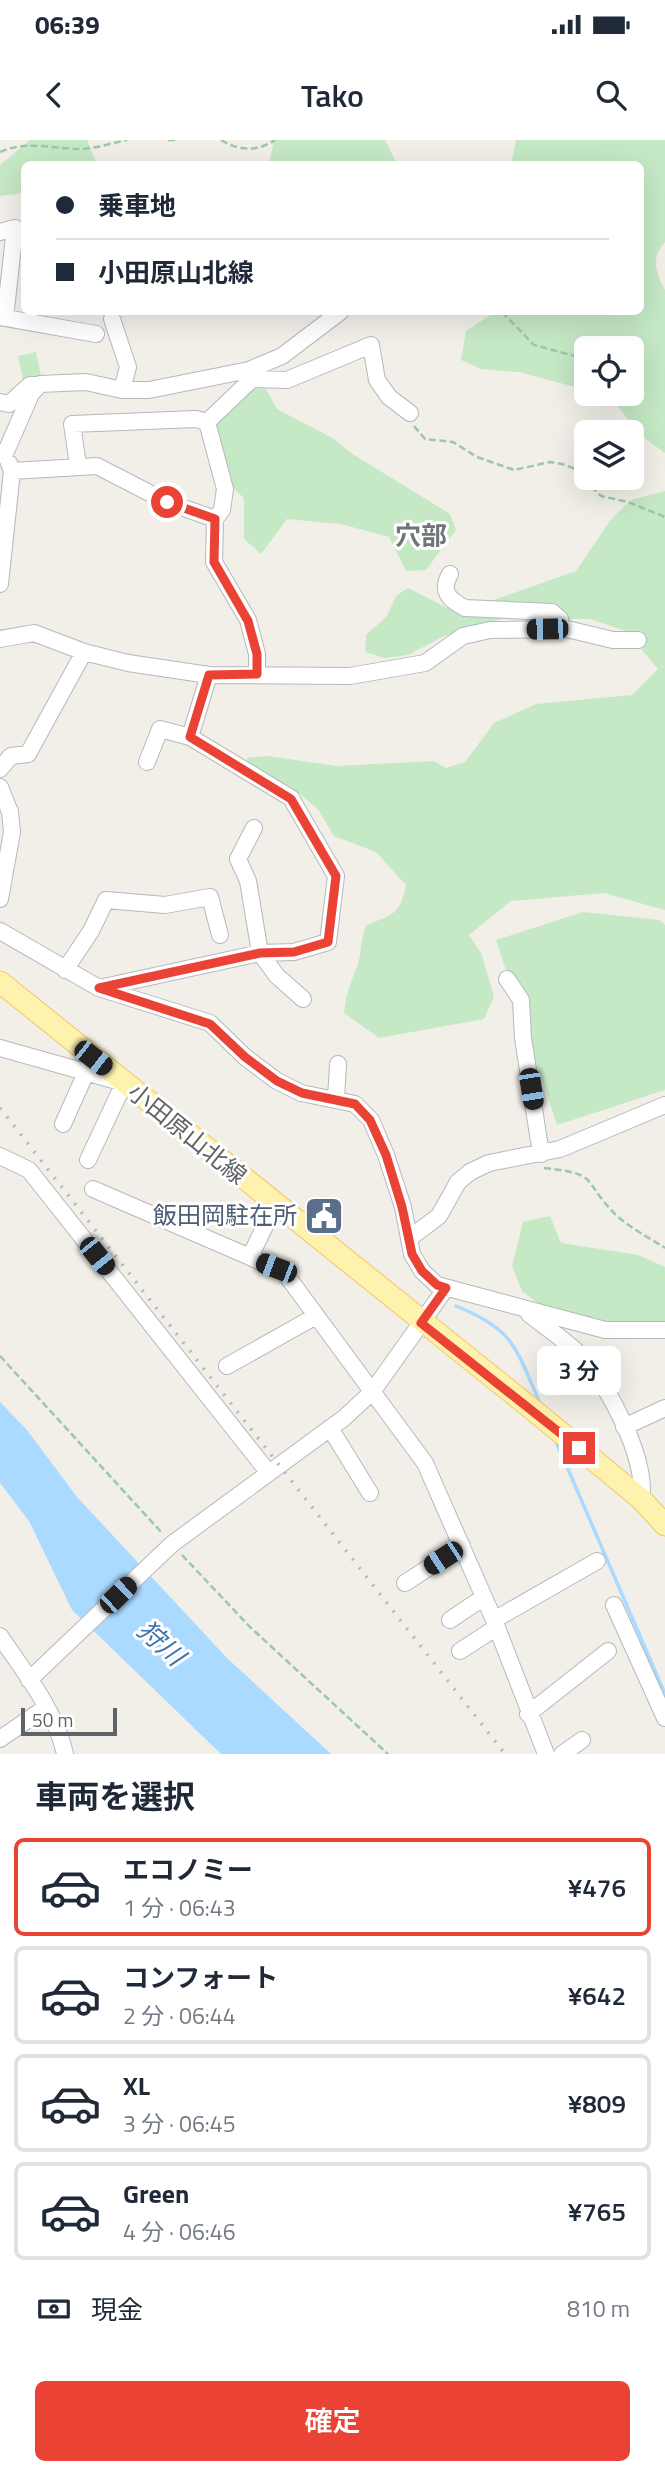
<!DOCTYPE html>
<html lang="ja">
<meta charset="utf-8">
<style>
body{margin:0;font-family:"Titillium Web","Noto Sans JP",sans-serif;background:#f2f2f3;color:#1f2937;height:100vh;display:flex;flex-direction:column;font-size:26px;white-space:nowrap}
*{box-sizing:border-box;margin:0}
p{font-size:23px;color:#747a83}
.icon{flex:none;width:38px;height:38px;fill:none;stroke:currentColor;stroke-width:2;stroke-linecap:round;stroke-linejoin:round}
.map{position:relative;height:1614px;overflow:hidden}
.side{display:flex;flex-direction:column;background:#fff;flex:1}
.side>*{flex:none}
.hud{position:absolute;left:21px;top:21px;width:623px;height:154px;border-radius:10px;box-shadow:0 7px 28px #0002;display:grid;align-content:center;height:154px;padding:0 35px;background:#fff}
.buttons{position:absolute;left:574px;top:196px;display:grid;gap:14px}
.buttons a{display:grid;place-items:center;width:70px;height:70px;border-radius:10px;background:#fff;box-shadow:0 7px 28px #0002;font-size:35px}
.scale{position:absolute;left:21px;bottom:18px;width:96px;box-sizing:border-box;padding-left:7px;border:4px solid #5f6368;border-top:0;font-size:19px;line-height:24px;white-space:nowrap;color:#5f6368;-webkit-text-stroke:5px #fff;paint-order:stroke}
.end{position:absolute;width:32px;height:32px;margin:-16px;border:9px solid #ea4335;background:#fff;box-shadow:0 0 0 4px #fff}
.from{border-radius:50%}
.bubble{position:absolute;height:49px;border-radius:10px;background:#fff;box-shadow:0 7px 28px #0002;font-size:23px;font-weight:600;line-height:49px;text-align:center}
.car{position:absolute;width:21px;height:42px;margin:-21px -10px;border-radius:9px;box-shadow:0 0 5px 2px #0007;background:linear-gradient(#222 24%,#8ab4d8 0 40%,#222 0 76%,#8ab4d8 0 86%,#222 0)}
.hud b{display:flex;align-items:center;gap:24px;height:66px;font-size:26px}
.hud b+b{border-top:2px solid #e0e1e3}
.hud i{width:18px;height:18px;background:#1f2937}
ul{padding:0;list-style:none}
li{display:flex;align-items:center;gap:21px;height:98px;margin:0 14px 10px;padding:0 21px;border:4px solid #e0e1e3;border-radius:10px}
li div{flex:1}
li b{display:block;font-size:26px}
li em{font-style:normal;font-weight:600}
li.selected{border-color:#ea4335}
li>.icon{width:63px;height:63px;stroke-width:1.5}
h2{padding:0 35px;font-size:32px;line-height:84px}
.pay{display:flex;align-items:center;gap:18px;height:77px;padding:0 35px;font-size:26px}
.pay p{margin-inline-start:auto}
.action{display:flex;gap:14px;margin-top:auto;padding:14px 35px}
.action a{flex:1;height:80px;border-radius:10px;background:#ea4335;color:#fff;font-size:28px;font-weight:600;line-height:80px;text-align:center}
.status{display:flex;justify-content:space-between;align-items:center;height:49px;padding:0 35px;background:#fff;direction:ltr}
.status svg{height:19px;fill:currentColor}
header{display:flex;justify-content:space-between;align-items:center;height:91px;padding:0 35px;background:#fff;font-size:32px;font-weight:600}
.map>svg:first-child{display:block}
.green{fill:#c5e8c5}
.water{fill:#aadaff}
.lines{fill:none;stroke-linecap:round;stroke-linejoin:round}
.stream{stroke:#aadaff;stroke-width:3.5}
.minor-casing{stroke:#b5b8bc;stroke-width:18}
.major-casing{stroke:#f2c960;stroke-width:23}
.path{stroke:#9cc7a9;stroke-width:2.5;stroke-dasharray:7 3.5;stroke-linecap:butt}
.minor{stroke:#fff;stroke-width:16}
.major{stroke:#fff2af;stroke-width:21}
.rail{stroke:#b6b7b8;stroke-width:3.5;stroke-dasharray:2 9;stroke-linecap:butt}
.route{stroke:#ea4335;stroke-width:9}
.labels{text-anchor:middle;stroke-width:6;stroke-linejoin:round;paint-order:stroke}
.street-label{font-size:24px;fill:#5f6368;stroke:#fff}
.service-label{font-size:24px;fill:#4e5e75;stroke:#fff;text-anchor:end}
.neighbourhood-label{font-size:26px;font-weight:bold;fill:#70757a;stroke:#fff}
.water-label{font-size:26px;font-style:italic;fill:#4174aa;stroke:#fff}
</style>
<div class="status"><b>06:39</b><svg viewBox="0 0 49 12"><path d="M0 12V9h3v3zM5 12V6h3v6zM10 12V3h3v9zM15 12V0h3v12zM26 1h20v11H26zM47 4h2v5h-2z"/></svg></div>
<header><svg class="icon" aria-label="back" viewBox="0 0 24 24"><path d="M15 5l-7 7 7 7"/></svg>Tako<svg class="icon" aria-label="search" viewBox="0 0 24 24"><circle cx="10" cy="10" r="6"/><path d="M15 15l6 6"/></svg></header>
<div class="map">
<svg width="665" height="1614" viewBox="0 0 665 1614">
<rect width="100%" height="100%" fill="#f1efe8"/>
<path class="green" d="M30,0H87L97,24H24V56L23,53L0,56V25Z
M274,0H385L397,24H269Z
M516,0H665V102C650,118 656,133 665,150V313L639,294L611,257L599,254H632V208H586V250L519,232L481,229L461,220L466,191L495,172H640V24H511Z
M36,212L41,236L23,240L18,216Z
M252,248L266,249L277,269L334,299L351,313L450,374L456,390L426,430L406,431L389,397L341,384L287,379L261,414L244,399V358L231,346L207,285Z
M665,351V770L604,753L511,761L469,795L482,815L494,857L484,879L379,898L344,873C346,853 351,842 358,824C362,811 360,798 367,785C393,774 400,775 406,745L376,712L334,696L318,669L291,647L248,627L247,618L268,616L336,626L434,621L446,628L465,622L494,583L536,564L632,555L658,529L626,491L590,479H501L444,496L408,515L384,518L365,512L366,495L387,476L396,456L408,448L457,473L576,431L612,378L631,360Z
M583,772L659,780L665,785V950L557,985L496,800Z
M550,1076L561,1103L638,1115L665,1127V1185L657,1182L582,1181L543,1167L522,1151L512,1126L523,1082Z"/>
<path class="water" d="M0,1262L27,1290L77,1357L227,1518L331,1614H221L72,1470L29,1381L0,1343Z"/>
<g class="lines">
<path class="stream" d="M456,1166C515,1190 515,1207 540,1263
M555,1299L665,1554"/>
<g class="minor-casing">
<path id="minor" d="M0,92L15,88L5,178
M0,177L96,194
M112,179L128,227L122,250
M0,262L9,264L30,245H36
M207,282L225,349L222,370L215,379L214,422L248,480L257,514V534
M4,316L31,254L40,244L86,242L122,250H149L249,230L282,216L340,172
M78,325L72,284L196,279L207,282L252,239L287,240L371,205L377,240L389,257L410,273
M12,331L97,326L167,362L215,379
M450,434C440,451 449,460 465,468L552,472L560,479L562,489
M0,444L12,331L9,323
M0,499L34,493L84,512L128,523L209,535L350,536L425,523L463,496L490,490L567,489L613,500H638
M190,597L209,535
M0,629L11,616L28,614L84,512
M0,647L10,672L12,692L0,759
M254,688L238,719L248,741L260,813L277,836L303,859
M0,791L99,848L210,883L245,917L277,941L301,953L355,964L371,980L386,1015L403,1067L412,1114L422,1131L437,1145L605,1190H665
M65,830L91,791L106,760L165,765L210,757L220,795
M507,839L521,860L523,898L541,1014
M99,848L260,813L294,812L328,802L336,736L291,658L190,597L160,589L147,622
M0,908L124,943L88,1020
M336,959L338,924
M63,984L89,926
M0,1016L29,1030L268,1332
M93,1049L250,1117
M275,1065L250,1117L284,1132L425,1323L494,1480L546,1614
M411,1097L439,1076L458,1042L470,1032L489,1023L560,1009L665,965
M529,1174C545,1187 564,1199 579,1214C607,1241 648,1320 641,1359
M227,1226L316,1176
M624,1287L665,1268
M330,1288L370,1353
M405,1443L462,1406
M614,1465L665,1578
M450,1480L484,1457
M494,1480L597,1421
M0,1496C24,1532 56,1571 65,1614
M460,1511L497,1487
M29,1540L172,1404L344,1278L372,1252L446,1148
M528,1574L608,1511
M0,1599L45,1568
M562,1614L582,1600"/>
</g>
<g class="major-casing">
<path id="major" d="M0,842L537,1273L641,1359L665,1385"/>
</g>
<path class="path" d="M168,0H177
M221,0C239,11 257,12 275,0
M0,12C26,0 53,9 82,9C97,8 112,3 127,0
M502,172L534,205L586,219
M414,286L425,299L453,302L477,317L514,330L550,322L562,324L573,328L601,356L628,362L665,377
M544,1028C600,1034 581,1039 614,1073C628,1087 648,1097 665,1108
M0,1216L163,1394
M182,1415L250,1487L388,1614"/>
<use href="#minor" class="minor"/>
<use href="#major" class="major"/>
<path class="rail" d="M0,968L505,1614"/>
</g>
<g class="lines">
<path class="route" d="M167,362L215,379L214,422L248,481L257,514V534L209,535L190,597L291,659L336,736L328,802L294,812L260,813L99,848L210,884L245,917L277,941L302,953L355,964L370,980L386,1015L402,1067L412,1114L422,1131L437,1145L446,1148L421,1183L579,1308"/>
</g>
<defs>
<g id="civic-square" transform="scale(2.0125)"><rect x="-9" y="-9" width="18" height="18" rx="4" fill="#5c6f8a" stroke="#fff"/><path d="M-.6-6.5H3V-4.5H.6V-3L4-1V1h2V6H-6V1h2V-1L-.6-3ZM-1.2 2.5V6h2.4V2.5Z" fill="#fff"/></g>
</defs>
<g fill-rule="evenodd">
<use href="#civic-square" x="324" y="1076"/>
</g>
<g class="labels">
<g class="street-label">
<text transform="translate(187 994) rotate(39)" y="8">小田原山北線</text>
</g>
<g class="service-label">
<text x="297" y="1084">飯田岡駐在所</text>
</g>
<g class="neighbourhood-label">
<text x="421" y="405">穴部</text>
</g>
<g class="water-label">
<text transform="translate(161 1503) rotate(42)" y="9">狩川</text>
</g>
</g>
</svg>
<div class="buttons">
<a><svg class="icon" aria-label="locate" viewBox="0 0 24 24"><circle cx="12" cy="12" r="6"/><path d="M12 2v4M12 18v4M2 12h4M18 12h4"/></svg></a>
<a><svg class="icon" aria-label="layers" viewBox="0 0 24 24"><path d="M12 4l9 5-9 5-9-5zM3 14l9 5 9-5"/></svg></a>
</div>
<div class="scale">50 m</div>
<i class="end from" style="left:167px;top:362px"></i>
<i class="end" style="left:579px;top:1308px"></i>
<div class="bubble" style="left:537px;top:1206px;width:84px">3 分</div>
<i class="car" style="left:547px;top:489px;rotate:269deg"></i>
<i class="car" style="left:93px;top:918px;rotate:128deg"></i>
<i class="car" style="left:531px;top:949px;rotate:171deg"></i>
<i class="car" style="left:97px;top:1116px;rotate:141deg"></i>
<i class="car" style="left:276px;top:1128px;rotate:291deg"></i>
<i class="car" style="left:443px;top:1418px;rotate:237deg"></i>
<i class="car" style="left:118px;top:1455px;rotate:46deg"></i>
<div class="hud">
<b><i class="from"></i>乗車地</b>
<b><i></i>小田原山北線</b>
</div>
</div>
<section class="side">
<h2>車両を選択</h2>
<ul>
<li class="selected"><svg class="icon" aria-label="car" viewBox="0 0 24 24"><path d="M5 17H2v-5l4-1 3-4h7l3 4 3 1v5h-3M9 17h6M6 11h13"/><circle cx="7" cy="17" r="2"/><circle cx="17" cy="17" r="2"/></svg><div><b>エコノミー</b><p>1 分 · 06:43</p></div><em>¥476</em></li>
<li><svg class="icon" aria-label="car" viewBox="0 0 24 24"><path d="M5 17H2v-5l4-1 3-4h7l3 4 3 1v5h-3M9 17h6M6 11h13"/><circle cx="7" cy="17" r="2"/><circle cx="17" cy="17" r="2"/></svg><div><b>コンフォート</b><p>2 分 · 06:44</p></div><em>¥642</em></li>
<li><svg class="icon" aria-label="car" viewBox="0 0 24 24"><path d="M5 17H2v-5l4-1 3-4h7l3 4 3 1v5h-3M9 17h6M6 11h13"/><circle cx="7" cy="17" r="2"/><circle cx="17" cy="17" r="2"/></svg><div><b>XL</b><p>3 分 · 06:45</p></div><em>¥809</em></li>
<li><svg class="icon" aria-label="car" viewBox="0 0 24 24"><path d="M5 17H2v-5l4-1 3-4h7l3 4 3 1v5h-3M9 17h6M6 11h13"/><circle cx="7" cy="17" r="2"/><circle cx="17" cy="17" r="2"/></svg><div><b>Green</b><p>4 分 · 06:46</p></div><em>¥765</em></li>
</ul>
<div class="pay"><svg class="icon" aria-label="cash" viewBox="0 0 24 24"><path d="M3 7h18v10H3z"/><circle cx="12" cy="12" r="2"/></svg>現金<p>810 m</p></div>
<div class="action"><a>確定</a></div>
</section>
